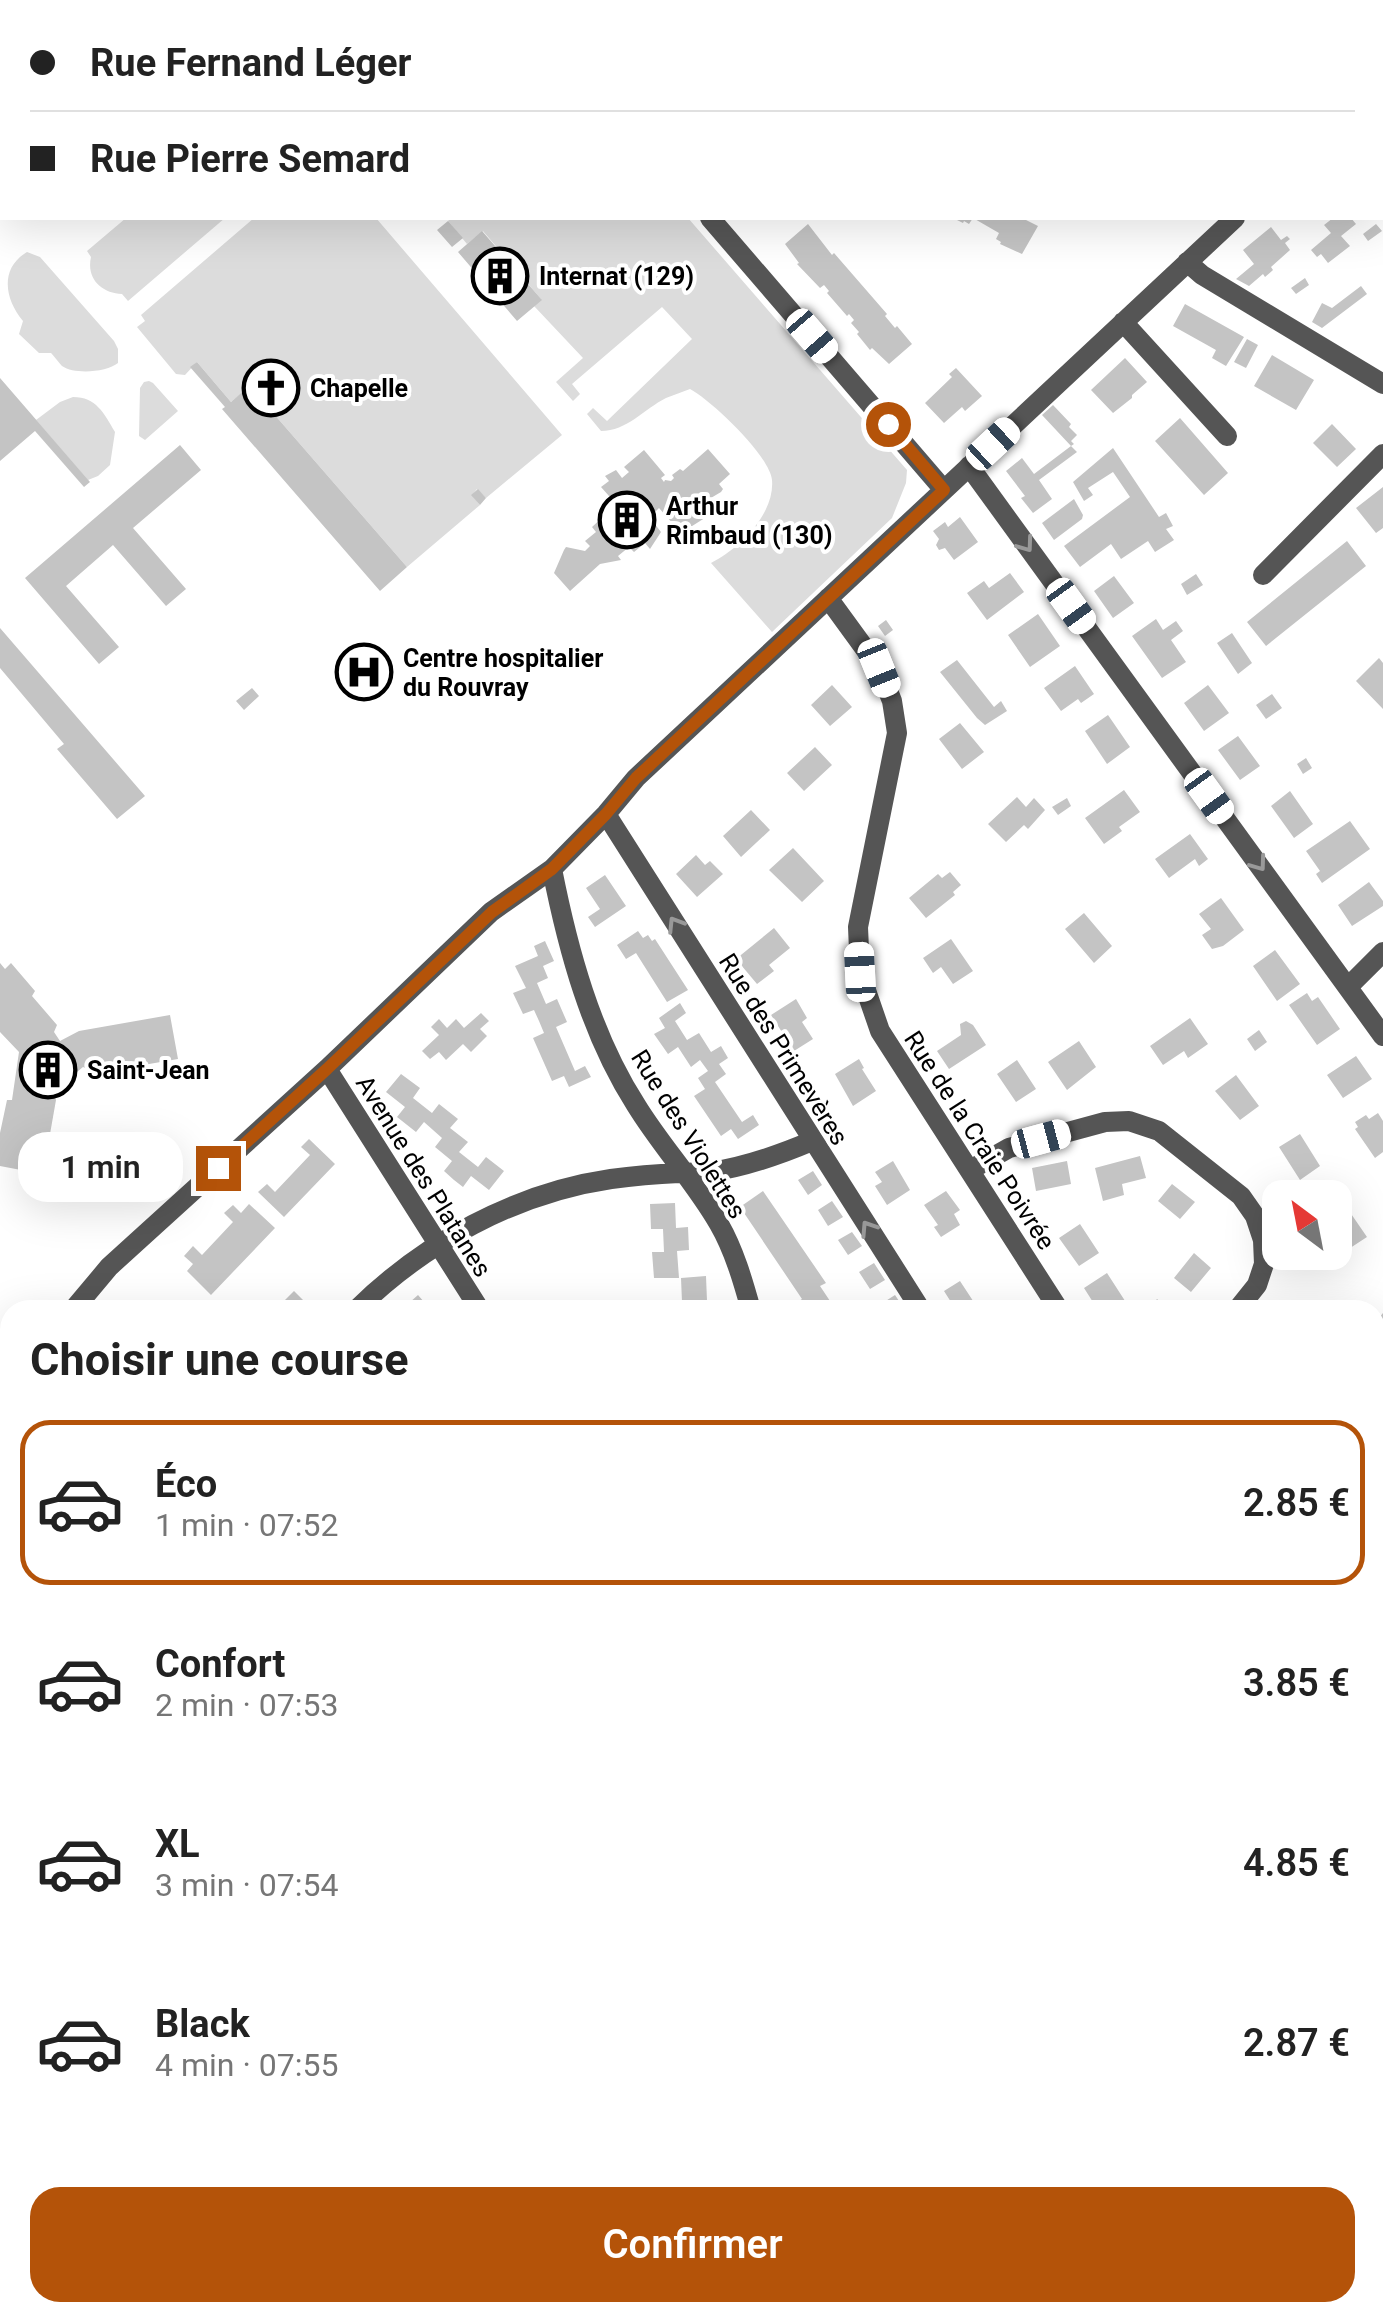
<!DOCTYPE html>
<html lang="fr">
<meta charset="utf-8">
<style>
body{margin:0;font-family:Roboto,sans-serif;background:#f2f2f2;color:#222;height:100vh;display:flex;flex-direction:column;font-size:38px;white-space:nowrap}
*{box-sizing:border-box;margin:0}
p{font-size:32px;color:#767676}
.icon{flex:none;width:55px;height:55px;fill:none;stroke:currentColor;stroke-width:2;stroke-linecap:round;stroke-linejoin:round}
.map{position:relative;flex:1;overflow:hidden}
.drawer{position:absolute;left:0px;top:1300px;width:1385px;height:1022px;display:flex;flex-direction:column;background:#fff;border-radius:30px 30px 0 0;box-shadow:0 10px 40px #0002}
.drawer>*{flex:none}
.guide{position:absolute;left:0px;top:0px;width:1385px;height:220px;box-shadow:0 10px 40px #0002;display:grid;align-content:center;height:220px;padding:0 30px;background:#fff}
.needle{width:65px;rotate:328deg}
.controls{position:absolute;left:1262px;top:1180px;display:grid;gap:20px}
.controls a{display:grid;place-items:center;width:90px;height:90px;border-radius:20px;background:#fff;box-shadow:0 10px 40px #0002;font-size:50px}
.end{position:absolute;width:45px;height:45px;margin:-22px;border:12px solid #b45309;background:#fff;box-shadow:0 0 0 5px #fff}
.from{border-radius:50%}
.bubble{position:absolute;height:70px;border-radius:30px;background:#fff;box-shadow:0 10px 40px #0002;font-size:32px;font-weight:600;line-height:70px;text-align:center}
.car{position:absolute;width:30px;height:60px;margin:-30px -15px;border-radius:12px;box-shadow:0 0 8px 2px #0007;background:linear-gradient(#fff 24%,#345 0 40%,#fff 0 76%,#345 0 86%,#fff 0)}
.guide b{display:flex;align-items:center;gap:35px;height:95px;font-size:38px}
.guide b+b{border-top:2px solid #e0e0e0}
.guide i{width:25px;height:25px;background:#222}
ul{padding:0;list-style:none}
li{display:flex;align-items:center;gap:30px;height:165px;margin:0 20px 15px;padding:0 10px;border:5px solid transparent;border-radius:30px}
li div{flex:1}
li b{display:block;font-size:38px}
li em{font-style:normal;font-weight:600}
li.selected{border-color:#b45309}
li>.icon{width:90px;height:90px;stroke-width:1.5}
h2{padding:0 30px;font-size:45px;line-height:120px}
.primary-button{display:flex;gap:20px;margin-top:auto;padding:20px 30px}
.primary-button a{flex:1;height:115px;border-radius:30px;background:#b45309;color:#fff;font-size:40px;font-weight:600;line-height:115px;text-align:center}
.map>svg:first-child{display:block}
.green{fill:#dcdcdc}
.building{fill:#c4c4c4}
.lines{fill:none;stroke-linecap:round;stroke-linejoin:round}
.minor{stroke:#555;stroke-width:20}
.tertiary{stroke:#555;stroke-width:20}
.secondary{stroke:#222;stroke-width:20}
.oneway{stroke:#999}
.route{stroke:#b45309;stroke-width:12}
.labels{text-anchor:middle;stroke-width:8;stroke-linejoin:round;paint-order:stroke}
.poi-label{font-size:25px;font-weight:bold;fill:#000;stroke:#fff;text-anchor:start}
.street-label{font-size:25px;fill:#000;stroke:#fff}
</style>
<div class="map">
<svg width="1383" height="2321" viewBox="0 0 1383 2321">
<rect width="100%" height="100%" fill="#fff"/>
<path class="green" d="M126,218H225L128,301L122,294C102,293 86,279 91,257L87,251Z
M254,218H376L562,435L486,498L477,489L472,495L480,505L407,567L267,406L294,383L277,363L231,402L197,362L185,375L176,374L137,327L145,321L141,315Z
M451,218H494L496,220L499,218H688L907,470L906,483L892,518L772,632L711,563C739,549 775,514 772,480C770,456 711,400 690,389C682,392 674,395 666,398C644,409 627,431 601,431L587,414L593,408L607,421L692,339L662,307L572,384L580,394L573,401L556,382L583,358L534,306L541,299L483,231L467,244L448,221Z
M27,252L40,257L114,341L118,349V363C107,372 75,375 62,366C61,365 52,354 51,353H39L19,334L23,321C4,298 0,268 27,252Z
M149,381L153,383L178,411L145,440L139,436L140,388L144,382Z
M73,397C96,397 104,413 115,432L110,465L98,476L88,480L36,420L60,402Z
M1375,1792L1383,1794V1861L1375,1862Z
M1383,2241V2321H1339L1344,2313L1375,2312V2256Z
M1189,2312L1317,2313L1329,2321H1184Z"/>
<path class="building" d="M953,218H1022L1038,226L1022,254L1000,244L1001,242L996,239L999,233L973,218L969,224L964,221L963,223Z
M1333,218H1351L1356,224L1341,236L1350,246L1328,263L1321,254L1317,257L1311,250L1331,233L1324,225Z
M448,221L463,238L452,247L437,230Z
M808,224L832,255L834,253L887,314L885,316L895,328L897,326L912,344L889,364L872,348L870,350L857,334L859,332L851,323L854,320L849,314L847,316L827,293L829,291L824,285L820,288L797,264L799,263L785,244Z
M1376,224L1382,231L1368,241L1363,234Z
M1271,227L1281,240L1287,236L1290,239L1285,243L1290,250L1271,267L1273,270L1265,277L1263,274L1249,286L1236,279L1254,264L1243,250Z
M482,231L542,300L517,321L458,252Z
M1305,278L1309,285L1296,294L1291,288Z
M1361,286L1367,294L1322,328L1312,322L1322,303L1332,308Z
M1185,304L1244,337L1226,366L1212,358L1216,350L1173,326Z
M1247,339L1258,345L1246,368L1234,362Z
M1272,355L1314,380L1296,410L1254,386Z
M1125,358L1147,382L1132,395V398L1113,413L1091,390Z
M197,362L231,402L276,362L294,382L267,406L407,567L380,591L222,409L225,407L190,367Z
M956,368L982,396L965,411L962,407L944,423L925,403L952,377L949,374Z
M0,378L90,482L84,487L35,431L0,461Z
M1053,405L1071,424L1069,427L1077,435L1071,441L1074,444L1071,446L1077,452L1039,480L1052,499L1033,513L1021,498L1025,496L1006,471L1022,458L1034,474L1071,446L1042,415Z
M1180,418L1228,473L1204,495L1155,441Z
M1332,424L1356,449L1337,467L1313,443Z
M180,445L201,470L133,528L186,589L166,606L113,545L66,586L119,647L99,664L25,578Z
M1113,448L1159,517L1166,513L1173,526L1166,529L1174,540L1155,552L1148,541L1121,559L1111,544L1080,567L1064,546L1130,497L1113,472L1088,488L1093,495L1084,501L1073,482Z
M708,449L730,474L719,484L723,489L721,492L699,505L708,516L681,533L659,508L654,513V523L661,532L650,549L645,543L634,552L629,547L618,556L621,560L600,564L570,591L554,573L564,550L566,547L585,551L590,546L585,541L596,532L592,527L605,515L609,519L617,512L613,508L617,505L601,487L609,481L605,476L616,470L622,478L629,472L624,467L644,450L665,475L661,478L664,482L665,480L671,481L674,478L672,475L680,469L683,471Z
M1383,487V528L1376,533L1356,508Z
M478,489L486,498L480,505L471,495Z
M1074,499L1083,515L1082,519L1054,540L1042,523Z
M960,517L978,542L954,560L945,548L939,550L936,545L939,539L933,531L945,522L948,527Z
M1347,541L1366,566L1266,646L1247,622Z
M1010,573L1024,592L987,620L967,593L984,581L989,588Z
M1196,574L1203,585L1187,595L1181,584Z
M1114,576L1134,603L1113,618L1094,591Z
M1038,614L1060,646L1030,667L1008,635Z
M1156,619L1163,630L1176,621L1183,631L1171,640L1186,662L1162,678L1132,636Z
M886,620L893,630L885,636L878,626Z
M0,628L145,796L117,819L57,749L64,744L0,668Z
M1232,633L1252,663L1238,674L1217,643Z
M1379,658L1383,663V709L1356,681Z
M957,660L994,707L1001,701L1007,711L985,725L977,718L940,672Z
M1075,666L1094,694L1081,703L1078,699L1061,711L1044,688Z
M832,685L852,707L830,726L811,705Z
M1208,685L1229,713L1204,731L1184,703Z
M252,688L259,696L244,710L236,701Z
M1272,694L1282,708L1266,719L1256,705Z
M1108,715L1130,747L1107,764L1085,731Z
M960,723L984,752L962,769L939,739Z
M1238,736L1260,766L1240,780L1218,750Z
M815,747L832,765L804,791L787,773Z
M1306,758L1312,768L1303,774L1297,764Z
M1124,790L1140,812L1119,827L1122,831L1104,844L1085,818Z
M1290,791L1313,824L1294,838L1271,806Z
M1017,797L1026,807L1034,798L1045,810L1028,829L1024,825L1006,842L988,824Z
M1067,798L1071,806L1058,815L1052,807Z
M751,810L770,830L741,857L723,836Z
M1350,821L1370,849L1322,883L1316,874L1320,871L1306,851Z
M1190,834L1208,859L1199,866L1195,859L1169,878L1155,859Z
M793,848L824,881L802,902L769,870Z
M696,855L705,865L710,861L723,874L697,897L676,874Z
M950,872L961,885L953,892L955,895L926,918L909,898L938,874L942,878Z
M605,875L626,906L595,927L588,917L600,909L586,888Z
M1369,882L1383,901V906L1352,926L1338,905Z
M1221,898L1244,930L1223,946L1212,949L1202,935L1211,929L1199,914Z
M1084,913L1112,946L1094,963L1065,929Z
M774,928L790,948L769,965L774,971L757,984L736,959Z
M638,931L643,938L648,935L652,941L655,939L688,990L667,1002L636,953L626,959L617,945Z
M951,939L973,971L953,984L941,967L933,973L923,958Z
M545,941L554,961L543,966L548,978L537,983L546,1004L557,999L567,1022L556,1027L575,1071L585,1066L591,1077L569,1087L564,1076L552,1081L533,1038L544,1033L539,1021L534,1010L523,1014L513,993L526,988L515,966L538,956L534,946Z
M1275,950L1300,984L1277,1001L1253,966Z
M0,963L5,969L11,963L35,991L32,996L57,1025L54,1032L60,1041L79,1031L170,1015L178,1059L97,1073L83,1067L53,1092L56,1100L50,1134L55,1135L51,1161L45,1159L42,1174L0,1166V1133L7,1100H12L19,1052L0,1032Z
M1307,993L1312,1001L1318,997L1340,1029L1317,1045L1289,1005Z
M796,999L807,1018L802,1022L813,1039L794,1051L771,1015Z
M680,1003L686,1013L675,1021L687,1040L699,1033L711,1052L721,1046L728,1058L719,1064L726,1074L715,1082L742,1122L753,1115L759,1125L738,1139L731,1129L721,1136L694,1096L705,1089L698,1078L708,1071L700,1060L691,1067L678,1047L668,1054L654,1034L665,1028L659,1018Z
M481,1013L489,1021L480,1029L487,1036L471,1052L463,1044L446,1060L439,1052L430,1059L422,1051L439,1035L431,1027L439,1019L447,1028L456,1019L464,1028Z
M1190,1018L1208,1044L1188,1058L1184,1051L1163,1065L1150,1046Z
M966,1021L973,1025L986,1045L949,1069L937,1051L961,1035L960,1024Z
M1259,1030L1267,1042L1255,1051L1247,1039Z
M1079,1041L1096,1067L1067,1090L1048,1062Z
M1356,1056L1372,1079L1343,1098L1327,1075Z
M859,1059L864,1068L862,1069L876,1091L853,1106L835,1074Z
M1017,1060L1036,1089L1016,1102L997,1074Z
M401,1074L420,1088L413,1098L432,1113L439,1104L458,1119L450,1128L468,1142L459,1152L478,1167L486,1157L504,1171L489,1190L471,1176L463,1187L454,1180L444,1171L452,1161L435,1147L442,1138L424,1122L416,1132L397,1117L405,1107L386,1092Z
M1236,1075L1259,1106L1240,1120L1215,1091Z
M1378,1113L1383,1121V1152L1375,1158L1355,1129L1358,1127L1355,1122L1366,1115L1369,1119Z
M1300,1134L1320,1166L1300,1180L1279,1147Z
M309,1139L335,1164L284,1217L258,1192L267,1184L275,1192L310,1155L301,1147Z
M1140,1156L1146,1178L1122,1184L1124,1195L1103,1201L1095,1168Z
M893,1161L910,1190L887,1205L875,1186L882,1182L875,1172Z
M1067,1161L1071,1184L1036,1191L1032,1168Z
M813,1171L822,1185L808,1195L798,1180Z
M1172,1184L1195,1202L1180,1219L1158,1201Z
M763,1191L826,1283L820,1286L836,1310H805L799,1301L802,1299L740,1207Z
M946,1191L960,1210L954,1214L960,1225L941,1237L934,1227L938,1225L924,1205Z
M832,1201L843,1217L828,1226L818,1210Z
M675,1203L676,1228L688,1227L689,1250L677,1251L679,1278H654L652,1252H664L663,1229H651L650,1204Z
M249,1204L275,1228L211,1295L187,1271L193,1264L184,1256L193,1246L202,1255L233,1222L224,1213L233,1205L241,1213Z
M1345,1205L1367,1237L1344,1252L1335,1239V1211Z
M1080,1224L1099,1253L1079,1266L1059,1238Z
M852,1232L862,1246L848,1255L838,1240Z
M1194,1253L1211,1268L1191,1292L1174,1278Z
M874,1263L885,1280L870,1289L859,1272Z
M1107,1273L1127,1304L1117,1310H1098L1084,1288Z
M706,1276L707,1301L719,1300V1310H693V1301L682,1302L681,1278Z
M960,1281L979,1310H956L944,1291Z
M294,1291L313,1310H275Z
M418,1295L431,1310H415L409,1303Z
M895,1295L905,1310H885L881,1304Z
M1157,1299L1170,1310H1149Z
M1383,1313V1341L1381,1344L1375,1340V1323Z
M1383,1401V1442L1375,1436V1412Z
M3,1478L10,1486V1676L0,1685V1593L4,1589L0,1584V1481Z
M1377,1582L1383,1586V1645L1380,1642L1375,1650V1585Z
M7,2182L10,2186V2226L0,2210V2187Z
M1383,2278V2321H1358L1363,2312H1375V2292Z
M36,2312H80V2317L36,2316Z
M177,2312H214V2321H177Z
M343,2312H380L379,2321H343Z
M469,2312H527V2321H468Z
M724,2312H753L758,2321H729Z"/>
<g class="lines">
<path class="minor" d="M522,0L525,2
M715,0L719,2
M710,218L944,490
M1187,262L1202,275L1383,384
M1123,322L1227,436
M969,466L1383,1036
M1263,575L1383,454
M828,598L879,668L892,701L897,733L858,927L860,973L880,1031L1059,1310
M606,814L921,1310
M552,869C568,950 591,1035 636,1105C661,1146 695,1182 719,1224C734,1250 743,1281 751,1310
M1348,987L1383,952
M327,1069L480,1310
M970,1170L1009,1148L1105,1122L1129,1121L1159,1131L1241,1196L1255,1216L1263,1240L1264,1264L1257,1285L1237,1310
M73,1310L109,1267L327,1069L491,912L552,869L606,814L636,778L1235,218
M356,1310C424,1243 515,1193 611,1179C633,1176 656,1174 679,1173C689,1172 700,1173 710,1172C745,1167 779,1155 812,1141
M0,1380L10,1372
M1375,1498L1383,1488
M0,2264H10
M593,2312L597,2321
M793,2312L800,2321
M140,2321V2312
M257,2321V2312
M407,2321V2312"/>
<path class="tertiary" d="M992,2321L998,2312"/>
<path class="secondary" d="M1330,0L1331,2
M1382,81L1383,82
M1375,1773L1383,1764
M1375,1875H1383"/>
</g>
<defs><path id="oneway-chevron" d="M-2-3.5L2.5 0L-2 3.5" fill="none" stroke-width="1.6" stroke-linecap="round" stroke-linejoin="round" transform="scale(2.5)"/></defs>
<g class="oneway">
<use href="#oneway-chevron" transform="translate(1026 545) rotate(54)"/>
<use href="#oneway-chevron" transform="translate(1259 864) rotate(54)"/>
<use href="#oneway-chevron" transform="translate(675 924) rotate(-122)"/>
<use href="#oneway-chevron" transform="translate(868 1228) rotate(-123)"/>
</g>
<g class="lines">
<path class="route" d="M218,1168L327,1069L492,912L552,869L606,814L636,778L944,490L888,424"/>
</g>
<defs>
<g id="building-ring" transform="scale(2.875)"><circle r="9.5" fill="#fff" stroke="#000" stroke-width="1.5"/><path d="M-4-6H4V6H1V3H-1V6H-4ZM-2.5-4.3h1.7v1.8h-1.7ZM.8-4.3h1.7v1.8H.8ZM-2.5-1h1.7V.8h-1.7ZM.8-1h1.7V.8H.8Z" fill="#000"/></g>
<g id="church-ring" transform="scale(2.875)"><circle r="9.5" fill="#fff" stroke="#000" stroke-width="1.5"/><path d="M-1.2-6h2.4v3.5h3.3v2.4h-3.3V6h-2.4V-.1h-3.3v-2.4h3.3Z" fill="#000"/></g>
<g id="hospital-ring" transform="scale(2.875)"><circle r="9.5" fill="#fff" stroke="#000" stroke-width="1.5"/><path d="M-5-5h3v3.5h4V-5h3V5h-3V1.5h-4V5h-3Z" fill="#000"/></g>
</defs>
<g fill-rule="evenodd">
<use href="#building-ring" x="500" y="276"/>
<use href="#church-ring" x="271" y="388"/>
<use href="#building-ring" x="627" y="520"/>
<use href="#hospital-ring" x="364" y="672"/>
<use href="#building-ring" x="48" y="1070"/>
</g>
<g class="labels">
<g class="poi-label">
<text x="539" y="285">Internat (129)</text>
<text x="310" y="397">Chapelle</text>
<text x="666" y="515">Arthur<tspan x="666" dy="29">Rimbaud (130)</tspan></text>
<text x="403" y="667">Centre hospitalier<tspan x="403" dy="29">du Rouvray</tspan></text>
<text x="87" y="1079">Saint-Jean</text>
</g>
<g class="street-label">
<text transform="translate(784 1049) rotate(58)" y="9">Rue des Primevères</text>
<text transform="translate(689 1134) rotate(58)" y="9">Rue des Violettes</text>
<text transform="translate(980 1140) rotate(57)" y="9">Rue de la Craie Poivrée</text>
<text transform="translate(424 1176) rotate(58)" y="9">Avenue des Platanes</text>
</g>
</g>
</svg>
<div class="controls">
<a><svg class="needle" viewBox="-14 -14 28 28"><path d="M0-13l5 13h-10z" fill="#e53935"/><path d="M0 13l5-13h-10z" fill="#767676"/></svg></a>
</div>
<i class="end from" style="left:888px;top:424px"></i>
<i class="end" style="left:218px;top:1168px"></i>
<div class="bubble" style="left:18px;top:1132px;width:165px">1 min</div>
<i class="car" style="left:812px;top:336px;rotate:139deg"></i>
<i class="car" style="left:993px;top:444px;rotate:47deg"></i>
<i class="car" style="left:1071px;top:606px;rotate:144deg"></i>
<i class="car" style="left:879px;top:668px;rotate:158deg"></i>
<i class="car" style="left:1209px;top:796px;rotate:144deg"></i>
<i class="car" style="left:860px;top:972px;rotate:357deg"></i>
<i class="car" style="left:1041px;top:1139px;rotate:75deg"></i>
<div class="guide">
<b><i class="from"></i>Rue Fernand Léger</b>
<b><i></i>Rue Pierre Semard</b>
</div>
<section class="drawer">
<h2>Choisir une course</h2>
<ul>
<li class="selected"><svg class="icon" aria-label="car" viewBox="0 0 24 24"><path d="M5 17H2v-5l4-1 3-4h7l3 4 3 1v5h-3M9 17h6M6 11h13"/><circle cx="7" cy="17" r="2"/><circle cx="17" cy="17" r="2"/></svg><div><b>Éco</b><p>1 min · 07:52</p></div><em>2.85 €</em></li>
<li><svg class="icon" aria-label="car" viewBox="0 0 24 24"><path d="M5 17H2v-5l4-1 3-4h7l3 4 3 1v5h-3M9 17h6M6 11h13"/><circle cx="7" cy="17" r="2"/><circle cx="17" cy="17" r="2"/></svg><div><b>Confort</b><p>2 min · 07:53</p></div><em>3.85 €</em></li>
<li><svg class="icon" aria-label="car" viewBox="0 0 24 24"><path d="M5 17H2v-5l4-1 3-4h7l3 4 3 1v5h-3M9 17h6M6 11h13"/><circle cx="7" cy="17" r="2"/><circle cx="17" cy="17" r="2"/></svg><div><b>XL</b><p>3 min · 07:54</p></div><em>4.85 €</em></li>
<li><svg class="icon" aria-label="car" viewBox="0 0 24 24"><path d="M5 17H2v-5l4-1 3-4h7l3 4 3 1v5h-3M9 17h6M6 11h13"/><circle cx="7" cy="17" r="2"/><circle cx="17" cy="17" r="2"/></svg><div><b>Black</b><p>4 min · 07:55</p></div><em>2.87 €</em></li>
</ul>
<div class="primary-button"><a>Confirmer</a></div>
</section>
</div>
